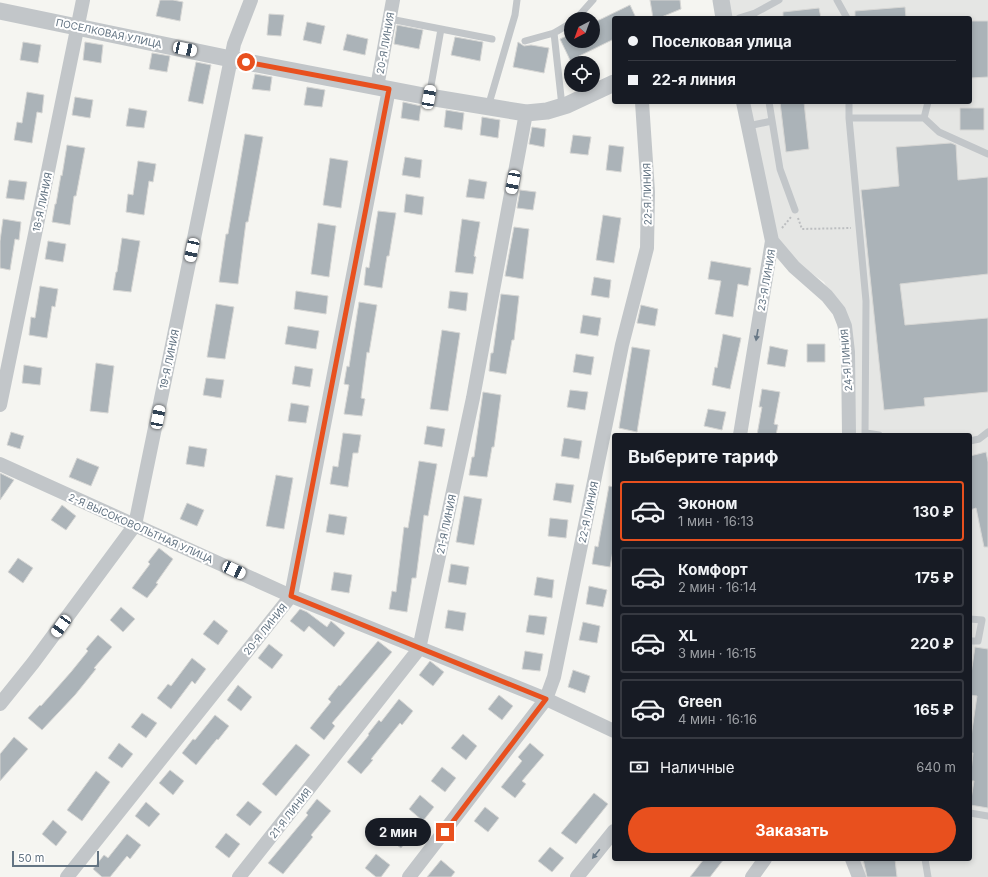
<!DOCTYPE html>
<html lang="ru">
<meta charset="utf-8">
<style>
body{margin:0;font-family:Inter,sans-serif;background:#20242c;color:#f1f3f6;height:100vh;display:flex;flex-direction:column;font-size:15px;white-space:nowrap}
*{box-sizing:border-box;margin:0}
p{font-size:13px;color:#9ea1a6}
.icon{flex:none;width:22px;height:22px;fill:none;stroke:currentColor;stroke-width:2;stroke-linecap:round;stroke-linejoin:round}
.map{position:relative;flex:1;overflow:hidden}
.sheet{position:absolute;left:612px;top:433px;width:360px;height:428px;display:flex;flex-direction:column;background:#171b24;border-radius:4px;box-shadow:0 2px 6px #0003}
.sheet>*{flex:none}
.guide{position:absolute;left:612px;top:16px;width:360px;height:88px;border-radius:4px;box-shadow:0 2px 6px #0003;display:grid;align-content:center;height:88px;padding:0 16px;background:#171b24}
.needle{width:26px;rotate:221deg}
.tools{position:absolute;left:564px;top:12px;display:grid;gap:8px}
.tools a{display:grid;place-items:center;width:36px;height:36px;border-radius:50%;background:#171b24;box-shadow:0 2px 6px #0003;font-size:20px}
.scale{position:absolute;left:12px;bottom:10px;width:87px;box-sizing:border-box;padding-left:4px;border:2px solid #637483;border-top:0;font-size:11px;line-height:14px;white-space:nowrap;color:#637483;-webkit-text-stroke:3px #fff;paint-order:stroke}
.end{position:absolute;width:18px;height:18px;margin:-9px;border:5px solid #e8501e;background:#fff;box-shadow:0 0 0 2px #fff}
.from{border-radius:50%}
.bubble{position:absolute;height:28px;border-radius:14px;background:#171b24;box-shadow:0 2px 6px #0003;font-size:13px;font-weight:700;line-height:28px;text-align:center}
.car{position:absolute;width:12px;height:24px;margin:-12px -6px;border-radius:5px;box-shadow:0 0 3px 1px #0007;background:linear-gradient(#fff 24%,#345 0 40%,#fff 0 76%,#345 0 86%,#fff 0)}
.guide b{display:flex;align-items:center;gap:14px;height:38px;font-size:15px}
.guide b+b{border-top:1px solid #363941}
.guide i{width:10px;height:10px;background:#f1f3f6}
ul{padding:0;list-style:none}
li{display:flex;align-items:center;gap:12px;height:60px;margin:0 8px 6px;padding:0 8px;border:2px solid #363941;border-radius:4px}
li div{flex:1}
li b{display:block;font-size:15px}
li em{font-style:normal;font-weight:700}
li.selected{border-color:#e8501e}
li>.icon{width:36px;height:36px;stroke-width:1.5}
h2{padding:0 16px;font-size:18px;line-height:48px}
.pay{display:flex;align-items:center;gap:10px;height:44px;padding:0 16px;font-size:15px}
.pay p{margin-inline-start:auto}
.action{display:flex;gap:8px;margin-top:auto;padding:8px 16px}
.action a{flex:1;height:46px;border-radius:24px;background:#e8501e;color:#fff;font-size:16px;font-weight:700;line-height:46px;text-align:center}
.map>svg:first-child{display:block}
.built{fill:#e5e6e4}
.building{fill:#abb3b8;stroke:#d6d6d4}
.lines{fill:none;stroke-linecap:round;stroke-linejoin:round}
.path{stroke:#bcbec0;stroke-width:2;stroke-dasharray:2 2;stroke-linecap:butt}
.service{stroke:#c2c6c9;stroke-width:7}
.minor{stroke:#c2c6c9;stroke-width:14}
.tertiary{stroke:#c2c6c9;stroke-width:17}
.oneway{fill:#687886}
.route{stroke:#e8501e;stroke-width:5}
.labels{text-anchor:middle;stroke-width:4;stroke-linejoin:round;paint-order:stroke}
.street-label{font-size:10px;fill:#637483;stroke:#fff}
</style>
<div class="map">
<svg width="988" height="877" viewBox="0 0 988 877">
<rect width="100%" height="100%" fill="#f5f5f1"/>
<path class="built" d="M720,0H988V877H856L850,859H970V435H845L847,403L834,301L824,282L795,262L772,230L740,102H970V18H721Z"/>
<path class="building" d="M160,0H173L183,2L180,21L156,16Z
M650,0H680L681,9L659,18H653Z
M630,5L636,18H614V39L571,60V62L560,39L571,34V41H593V23Z
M905,7L906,18H855V11Z
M819,8L821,18H783V12Z
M269,14L284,15L281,36L267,35Z
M970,21H988V77L970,78Z
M307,22L325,26L321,44L303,40Z
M397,25L423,30L419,49L394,44Z
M347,34L368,39L365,55L343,50Z
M455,37L483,42L480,61L451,55Z
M23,42L41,45L38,63L20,60Z
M85,42L103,45L101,63L83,60Z
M518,42L524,46L531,45L549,48L544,73L513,67Z
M152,53L170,56L167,72L149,69Z
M196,62L211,65L203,104L188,101Z
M255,74L272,77L270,91L252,89Z
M307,87L325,90L322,107L304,105Z
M27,92L44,95L42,113L37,112L32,143L14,140L17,122L22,123Z
M75,97L93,100L90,118L72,115Z
M403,102L421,106L419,121L401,118Z
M780,102H804L809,149L786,152Z
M129,108L147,111L144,128L126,126Z
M960,108H984V130H960Z
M446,110L464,113L462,130L444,127Z
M482,117L500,120L498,138L480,135Z
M532,127L546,129L544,147L529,144Z
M245,134L263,137L248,222H246L238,284L219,282L226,234H228Z
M573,135L591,137L588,155L570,153Z
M951,143L956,145L958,180L988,177V274L900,284L905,325L988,318V392L924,398L925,406L884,410L861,190L899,186L896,147Z
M67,145L85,148L76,196H74L70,225L52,222L55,204H56L61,175L62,176Z
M609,145L624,147L621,172L606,170Z
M405,157L422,160L420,178L402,175Z
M330,158L348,161L341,208L323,205Z
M138,161L156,164L153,182L149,181L144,215L126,212L128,194L133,195Z
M469,179L487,182L484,199L466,197Z
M9,180L27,182L24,200L6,198Z
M520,190L536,192L533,210L517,208Z
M406,194L424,197L422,215L404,212Z
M378,211L396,213L389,256H387L382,288L364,285L366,267L369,268Z
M603,215L621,218L614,263L596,260Z
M3,219L21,222L19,240L15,239L10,270L0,268V241Z
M462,219L480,222L474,256L476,257L473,274L455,272Z
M318,223L336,226L329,277L311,274Z
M514,227L529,229L523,279L505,276Z
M122,238L140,241L131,292L113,290L116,272H117Z
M48,241L66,244L63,262L45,259Z
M711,261L751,268L748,286L738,284L733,317L715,314L721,281L708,279Z
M594,277L611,280L609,298L591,295Z
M40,286L58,289L55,307L52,306L47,338L29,335L31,317L35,318Z
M296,291L328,296L326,314L294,309Z
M450,291L468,293L466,311L448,308Z
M501,294L519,296L514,340H512L506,374L489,371L491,353H493Z
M359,302L377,305L369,353L367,352L361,398L365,399L362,416L344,414L349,385L344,384L347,366L349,367Z
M216,304L234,307L225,359L207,357Z
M641,305L658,309L655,326L637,323Z
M583,315L601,318L598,336L580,333Z
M288,326L319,331L316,349L285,344Z
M442,330L460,333L448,411L430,409Z
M723,334L741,338L730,389L712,385L715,367L717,368Z
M807,344H825V362H807Z
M770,346L788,350L785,367L767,364Z
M632,347L650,350L637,432L619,428Z
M576,354L594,357L591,375L573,372Z
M96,363L114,366L108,413L90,411Z
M24,365L42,368L40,385L22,383Z
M295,366L313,369L310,387L292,384Z
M206,378L224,380L221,398L203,395Z
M762,389L780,392L774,424L778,425L776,435H757L762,407H759Z
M570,390L588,392L585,410L567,407Z
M483,392L501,395L494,447H492L487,477L469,475L472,457H474Z
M291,403L309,406L306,423L288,421Z
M708,409L726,412L722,430L704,426Z
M427,426L445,429L442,447L424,444Z
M11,432L24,436L20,449L7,445Z
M343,433L361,435L358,453H353L348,487L330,484L333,466L338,467Z
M564,438L582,441L579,459L561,456Z
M189,446L207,449L204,467L186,464Z
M986,452L988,462V547H984L976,508L970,510V456Z
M77,458L99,467L91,486L69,477Z
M419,461L437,464L428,516L424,515L416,578H412L407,612L389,609L392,591L396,592L404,527L408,528Z
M0,473L14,480L0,500Z
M276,475L293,478L284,529L266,526Z
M556,483L574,485L571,503L553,500Z
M609,486L614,487V545L610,567L592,564L595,546L598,547Z
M464,496L482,499L474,545L456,542Z
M187,503L204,510L197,526L180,519Z
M62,505L76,516L66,530L51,520Z
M329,514L347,517L344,535L326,532Z
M550,518L568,520L566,538L548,536Z
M159,548L173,559L156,583L158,584L147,598L132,588L150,564L148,562Z
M18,558L33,568L23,583L8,572Z
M451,564L469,567L466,585L448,582Z
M334,572L352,575L349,593L331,590Z
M537,577L554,580L552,598L534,595Z
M589,586L607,590L603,607L586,604Z
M121,607L135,619L123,632L110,620Z
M300,609L307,612L327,627L331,621L345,633L334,647L309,626L304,632L290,621Z
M448,610L466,613L463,631L445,628Z
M529,615L547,617L544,635L526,632Z
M214,620L228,631L218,645L203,634Z
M583,622L600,626L597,643L579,640Z
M98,635L112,647L94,668L96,669L75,695L42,730L28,718L40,705L41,706L71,672L88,651L86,649Z
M378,641L392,652L332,723L335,726L324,740L310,728L331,702L328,699L339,685L340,686Z
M269,644L283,655L272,669L258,658Z
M975,647L988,649V808L970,805L974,781H970L973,753H970V744L977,696L970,695V681Z
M525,651L543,654L540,671L522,669Z
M192,658L206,669L195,684L192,681L171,709L157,698L168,684L171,686Z
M430,661L444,672L433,686L419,675Z
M573,670L590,676L585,693L568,687Z
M238,685L252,697L241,711L227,700Z
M499,695L513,706L502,720L488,709Z
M399,699L413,711L402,725L400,723L371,759L373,760L361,774L347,762L369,735L368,734L379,720L381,722Z
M142,713L157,723L146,738L131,727Z
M215,715L229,726L218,740L217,739L196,765L182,753L193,739L195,740Z
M463,734L477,746L466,760L451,748Z
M14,737L28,749L0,781V754Z
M119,743L133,754L122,768L108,758Z
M530,743L544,755L522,781L526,784L515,798L501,787L522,761L518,757Z
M296,744L310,755L276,796L262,784Z
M442,767L456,778L445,792L431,781Z
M170,770L184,781L173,795L159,783Z
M96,771L110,782L82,821L67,810Z
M594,793L608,804L576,844L561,833Z
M420,795L434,807L423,821L409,809Z
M317,799L331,811L311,835L313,837L283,874L268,863L308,815L306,813Z
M248,801L262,812L250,826L236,815Z
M146,802L160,814L149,827L135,816Z
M485,807L499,818L488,832L474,821Z
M53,820L67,832L56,846L42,834Z
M398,823L412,834L401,848L386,837Z
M226,833L240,844L229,858L215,847Z
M127,834L141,845L130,859L127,856L110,877H102L93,869L104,855L108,858Z
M550,847L564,858L552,872L538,861Z
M376,854L390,865L381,877H376L365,868Z
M704,859H724L710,877H690Z
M863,859H895L897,877H867Z
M441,860L455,872L451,877H427Z"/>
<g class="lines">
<path class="path" d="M798,218L802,229L851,228
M782,228L791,217"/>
<path class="service" d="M837,0L847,18
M739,18L755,13L779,0
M390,19L441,29
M576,19L593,0
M554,33L562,106
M525,41L554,33L571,23
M429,97L441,29L492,39
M769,102L780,169L795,210
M488,107L515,15L517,0
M849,118V102
M924,118L928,102
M748,126L772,121
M866,433L879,435
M865,435L866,301L849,118H924L939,132L988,154
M970,441L979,439L988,432
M970,619L982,620L978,641H970
M970,813L988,816
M925,859L928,877"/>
<path class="minor" d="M377,87L393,0
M772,241L794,267L827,296L839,311L845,326L848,352L849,435
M0,405L83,0
M740,435L772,241L743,102
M0,464L291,596L546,699L614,731
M0,704L33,663L135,525L234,44L251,0
M852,859L859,877
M67,877L291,596L389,89
M239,877L419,649L473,398L526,113
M409,877L546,699L554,677L622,345L647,248L648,192L642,102
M577,877L614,831
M752,877L765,859"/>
<path class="tertiary" d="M721,0L724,18
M0,11L231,59L429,97L526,113L547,111L567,105L614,83"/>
</g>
<defs><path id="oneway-solid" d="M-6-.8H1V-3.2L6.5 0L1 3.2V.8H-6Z"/></defs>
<g class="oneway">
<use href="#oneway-solid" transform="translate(757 335) rotate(100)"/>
<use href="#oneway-solid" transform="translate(596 854) rotate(129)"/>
</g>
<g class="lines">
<path class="route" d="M246,62L389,89L291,596L546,699L445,832"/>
</g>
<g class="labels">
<g class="street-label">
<text transform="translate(109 33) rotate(12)" y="4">ПОСЕЛКОВАЯ УЛИЦА</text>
<text transform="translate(385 43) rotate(-80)" y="4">20-Я ЛИНИЯ</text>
<text transform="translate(647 194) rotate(-91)" y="4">22-Я ЛИНИЯ</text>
<text transform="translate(42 202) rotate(-78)" y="4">18-Я ЛИНИЯ</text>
<text transform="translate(766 280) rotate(-80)" y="4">23-Я ЛИНИЯ</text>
<text transform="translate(169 359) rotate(-78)" y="4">19-Я ЛИНИЯ</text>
<text transform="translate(846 360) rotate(-94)" y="4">24-Я ЛИНИЯ</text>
<text transform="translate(588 512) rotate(-78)" y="4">22-Я ЛИНИЯ</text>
<text transform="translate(446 524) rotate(-78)" y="4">21-Я ЛИНИЯ</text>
<text transform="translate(141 528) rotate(24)" y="4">2-Я ВЫСОКОВОЛЬТНАЯ УЛИЦА</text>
<text transform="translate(265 629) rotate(-51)" y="4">20-Я ЛИНИЯ</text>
<text transform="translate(290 813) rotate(-52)" y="4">21-Я ЛИНИЯ</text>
</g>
</g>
</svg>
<div class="tools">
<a><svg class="needle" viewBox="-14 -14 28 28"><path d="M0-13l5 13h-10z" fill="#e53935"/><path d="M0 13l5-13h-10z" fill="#9ea1a6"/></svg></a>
<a><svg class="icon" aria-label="locate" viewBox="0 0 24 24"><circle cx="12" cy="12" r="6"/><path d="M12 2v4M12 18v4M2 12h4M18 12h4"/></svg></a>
</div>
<div class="scale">50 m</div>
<i class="end from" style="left:246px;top:62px"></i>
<i class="end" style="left:445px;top:832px"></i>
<div class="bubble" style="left:365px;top:818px;width:66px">2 мин</div>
<i class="car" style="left:185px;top:49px;rotate:102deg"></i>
<i class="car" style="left:429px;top:97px;rotate:10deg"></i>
<i class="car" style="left:513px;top:182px;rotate:191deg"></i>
<i class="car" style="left:192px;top:250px;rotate:192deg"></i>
<i class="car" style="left:158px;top:417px;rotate:11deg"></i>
<i class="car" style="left:234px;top:570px;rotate:115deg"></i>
<i class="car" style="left:61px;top:626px;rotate:216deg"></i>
<div class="guide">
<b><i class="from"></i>Поселковая улица</b>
<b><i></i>22-я линия</b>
</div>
<section class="sheet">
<h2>Выберите тариф</h2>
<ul>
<li class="selected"><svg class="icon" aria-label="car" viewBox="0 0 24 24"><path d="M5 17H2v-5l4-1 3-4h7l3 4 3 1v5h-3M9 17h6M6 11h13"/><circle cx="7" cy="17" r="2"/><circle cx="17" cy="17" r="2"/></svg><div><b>Эконом</b><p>1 мин · 16:13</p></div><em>130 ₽</em></li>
<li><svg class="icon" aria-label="car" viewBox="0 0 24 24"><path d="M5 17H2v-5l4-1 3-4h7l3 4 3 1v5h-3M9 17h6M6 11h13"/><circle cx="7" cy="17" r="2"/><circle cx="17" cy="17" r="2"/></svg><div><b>Комфорт</b><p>2 мин · 16:14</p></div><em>175 ₽</em></li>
<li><svg class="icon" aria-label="car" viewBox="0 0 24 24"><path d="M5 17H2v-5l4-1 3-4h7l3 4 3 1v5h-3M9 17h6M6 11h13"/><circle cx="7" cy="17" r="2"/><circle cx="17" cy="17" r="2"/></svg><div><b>XL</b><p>3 мин · 16:15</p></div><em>220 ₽</em></li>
<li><svg class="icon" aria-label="car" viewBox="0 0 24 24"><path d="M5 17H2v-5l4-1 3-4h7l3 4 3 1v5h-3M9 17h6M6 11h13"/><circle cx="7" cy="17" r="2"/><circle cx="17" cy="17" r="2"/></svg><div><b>Green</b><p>4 мин · 16:16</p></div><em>165 ₽</em></li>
</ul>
<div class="pay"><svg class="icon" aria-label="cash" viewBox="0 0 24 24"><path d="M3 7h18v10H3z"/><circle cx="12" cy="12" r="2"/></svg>Наличные<p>640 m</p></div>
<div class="action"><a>Заказать</a></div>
</section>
</div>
